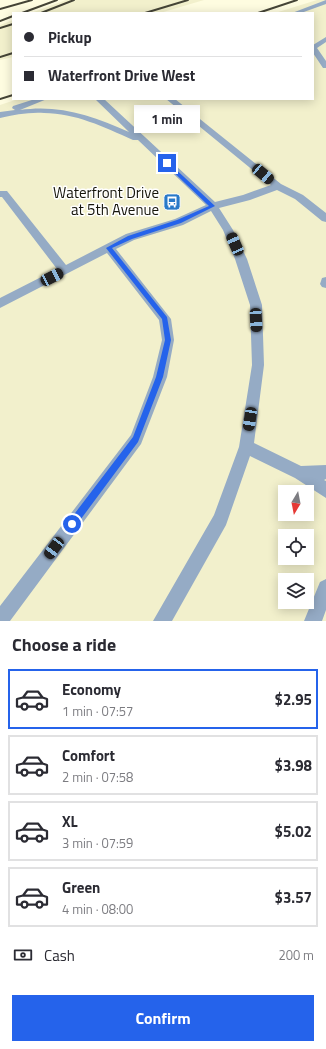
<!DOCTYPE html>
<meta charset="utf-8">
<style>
body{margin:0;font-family:"Titillium Web",sans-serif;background:#f7f7f7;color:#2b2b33;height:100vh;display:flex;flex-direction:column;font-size:15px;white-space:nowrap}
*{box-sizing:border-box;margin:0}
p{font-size:13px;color:#7c7c81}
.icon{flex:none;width:22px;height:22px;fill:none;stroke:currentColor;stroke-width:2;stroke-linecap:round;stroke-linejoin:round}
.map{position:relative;height:621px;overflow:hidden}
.drawer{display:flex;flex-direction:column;background:#fff;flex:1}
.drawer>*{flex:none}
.banner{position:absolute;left:12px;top:12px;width:302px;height:88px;border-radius:0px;box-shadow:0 2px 10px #0003;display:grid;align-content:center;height:88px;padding:0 12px;background:#fff}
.needle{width:26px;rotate:190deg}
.controls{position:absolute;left:278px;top:485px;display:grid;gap:8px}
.controls a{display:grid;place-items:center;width:36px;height:36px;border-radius:0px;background:#fff;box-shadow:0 2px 10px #0003;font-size:20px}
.end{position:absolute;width:18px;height:18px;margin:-9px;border:5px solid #2563eb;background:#fff;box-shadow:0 0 0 2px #fff}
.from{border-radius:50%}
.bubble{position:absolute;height:28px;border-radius:0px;background:#fff;box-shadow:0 2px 10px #0003;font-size:13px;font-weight:700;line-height:28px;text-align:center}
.car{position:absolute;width:12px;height:24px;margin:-12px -6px;border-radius:5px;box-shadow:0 0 3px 1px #0007;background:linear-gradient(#222 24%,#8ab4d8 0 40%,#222 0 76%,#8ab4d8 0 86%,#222 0)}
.banner b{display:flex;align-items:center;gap:14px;height:38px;font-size:15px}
.banner b+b{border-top:1px solid #e1e1e2}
.banner i{width:10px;height:10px;background:#2b2b33}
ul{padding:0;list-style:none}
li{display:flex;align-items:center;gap:12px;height:60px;margin:0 8px 6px;padding:0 4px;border:2px solid #e1e1e2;border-radius:0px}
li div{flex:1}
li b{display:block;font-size:15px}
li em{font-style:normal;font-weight:700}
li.active{border-color:#2563eb}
li>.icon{width:36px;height:36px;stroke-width:1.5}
h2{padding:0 12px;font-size:18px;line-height:48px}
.pay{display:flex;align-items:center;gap:10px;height:44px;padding:0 12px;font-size:15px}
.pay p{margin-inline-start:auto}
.primary-button{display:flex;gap:8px;margin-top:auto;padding:8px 12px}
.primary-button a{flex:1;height:46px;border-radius:0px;background:#2563eb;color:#fff;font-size:16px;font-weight:700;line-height:46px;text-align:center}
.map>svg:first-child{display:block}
.built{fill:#f2f0cc;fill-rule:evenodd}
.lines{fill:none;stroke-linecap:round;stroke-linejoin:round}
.minor{fill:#95abc5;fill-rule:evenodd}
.rail{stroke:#454436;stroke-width:2}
.route{fill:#2563eb}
.labels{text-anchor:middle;stroke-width:3;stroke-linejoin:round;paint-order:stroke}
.poi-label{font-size:15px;fill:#16150b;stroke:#fff;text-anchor:end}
</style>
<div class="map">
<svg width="326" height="621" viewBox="0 0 326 621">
<rect width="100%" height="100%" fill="#fefce0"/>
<path class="built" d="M66,0H204L160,13H31Z
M317,0H326V621H0V105L18,99H313V13H275ZM285,492H307V514H285ZM285,536H307V558H285ZM285,580H307V602H285Z
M13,20V57L0,60V25Z"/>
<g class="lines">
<path class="minor" d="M326,0V4L301,13H292Z
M326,37V42L317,48L326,61V68H323L313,53V45Z
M35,99H47L20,110C59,104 93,116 129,132L95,99H104L215,202L243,195L271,185L166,99H175L281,184L303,195L326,213V222L322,221L295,199L277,190L250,200L219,208L233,230L247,259L262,305L264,365L254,443L301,466L326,465V479L324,480L326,481V498L295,478L250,456L226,525L172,621H153L214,515L239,447L252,365L250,305L235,259L223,230L211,211L183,225L134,240L116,249L171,319L174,340L167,377L141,444L10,621H0V606L131,435L153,377L162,340L159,320L107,253L0,308V298L57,269L2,197H0V191H7L66,265L126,234L175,219L206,205L138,140H133C104,127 75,113 44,113C29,112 14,115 0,118V112L15,110L12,108L13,106Z
M326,277V288L322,287L320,284L322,278Z
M326,579V610L322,621H304L320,582Z"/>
<path class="rail" d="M0,9L32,0
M22,13L57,0
M41,13L74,0
M145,13L188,0
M258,13L297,0
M0,21L13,16
M0,28L13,24
M0,57L13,53
M0,99L13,95"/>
</g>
<path class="route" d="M165,162H168L215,206L181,223L132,239L112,248L167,317L171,340L163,377L138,442L75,527L72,529L69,527L68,524L69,521L133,437L156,377L165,340L162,319L106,248L128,236L177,220L209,206L165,164Z"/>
<defs>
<g id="bus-square" transform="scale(0.9)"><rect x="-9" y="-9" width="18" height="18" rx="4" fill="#2879c8" stroke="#fff"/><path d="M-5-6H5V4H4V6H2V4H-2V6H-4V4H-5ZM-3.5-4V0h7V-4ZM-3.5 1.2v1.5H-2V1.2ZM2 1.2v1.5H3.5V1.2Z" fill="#fff"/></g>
</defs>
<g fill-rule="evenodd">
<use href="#bus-square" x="172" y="202"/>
</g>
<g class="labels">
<g class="poi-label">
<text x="159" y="198">Waterfront Drive<tspan x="159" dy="17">at 5th Avenue</tspan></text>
</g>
</g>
</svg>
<div class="controls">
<a><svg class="needle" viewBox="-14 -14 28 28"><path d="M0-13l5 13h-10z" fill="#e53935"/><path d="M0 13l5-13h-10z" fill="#7c7c81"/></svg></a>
<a><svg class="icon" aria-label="locate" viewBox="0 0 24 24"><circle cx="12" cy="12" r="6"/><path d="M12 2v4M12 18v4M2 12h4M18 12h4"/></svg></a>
<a><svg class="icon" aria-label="layers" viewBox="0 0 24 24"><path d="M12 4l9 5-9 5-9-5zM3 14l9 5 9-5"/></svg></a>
</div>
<i class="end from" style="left:72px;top:524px"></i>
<i class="end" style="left:167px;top:163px"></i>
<div class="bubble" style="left:134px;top:105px;width:66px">1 min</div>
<i class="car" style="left:263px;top:174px;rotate:130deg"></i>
<i class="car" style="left:235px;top:244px;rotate:336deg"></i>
<i class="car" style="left:52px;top:277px;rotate:63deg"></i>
<i class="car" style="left:256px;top:320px;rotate:177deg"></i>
<i class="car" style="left:250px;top:419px;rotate:189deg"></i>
<i class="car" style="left:54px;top:548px;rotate:217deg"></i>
<div class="banner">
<b><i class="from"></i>Pickup</b>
<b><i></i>Waterfront Drive West</b>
</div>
</div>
<section class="drawer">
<h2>Choose a ride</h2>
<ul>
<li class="active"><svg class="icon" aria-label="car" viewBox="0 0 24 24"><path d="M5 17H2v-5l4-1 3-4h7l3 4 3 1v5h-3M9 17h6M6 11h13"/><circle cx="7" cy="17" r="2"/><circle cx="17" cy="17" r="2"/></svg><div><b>Economy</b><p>1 min · 07:57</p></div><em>$2.95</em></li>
<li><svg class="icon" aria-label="car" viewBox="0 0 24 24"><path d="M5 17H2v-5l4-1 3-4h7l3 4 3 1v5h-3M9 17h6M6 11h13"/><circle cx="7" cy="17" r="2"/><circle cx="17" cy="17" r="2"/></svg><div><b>Comfort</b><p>2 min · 07:58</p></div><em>$3.98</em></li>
<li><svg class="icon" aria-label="car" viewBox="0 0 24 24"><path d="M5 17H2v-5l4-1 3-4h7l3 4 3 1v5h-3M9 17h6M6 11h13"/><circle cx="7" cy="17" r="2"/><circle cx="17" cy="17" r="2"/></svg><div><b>XL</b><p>3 min · 07:59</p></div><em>$5.02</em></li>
<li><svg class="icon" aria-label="car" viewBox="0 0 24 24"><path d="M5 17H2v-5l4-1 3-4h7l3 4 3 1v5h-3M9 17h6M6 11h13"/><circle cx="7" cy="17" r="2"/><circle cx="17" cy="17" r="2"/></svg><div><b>Green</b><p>4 min · 08:00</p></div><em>$3.57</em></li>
</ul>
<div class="pay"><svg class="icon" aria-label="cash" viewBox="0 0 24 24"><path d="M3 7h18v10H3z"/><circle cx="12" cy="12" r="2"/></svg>Cash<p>200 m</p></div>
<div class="primary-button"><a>Confirm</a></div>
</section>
